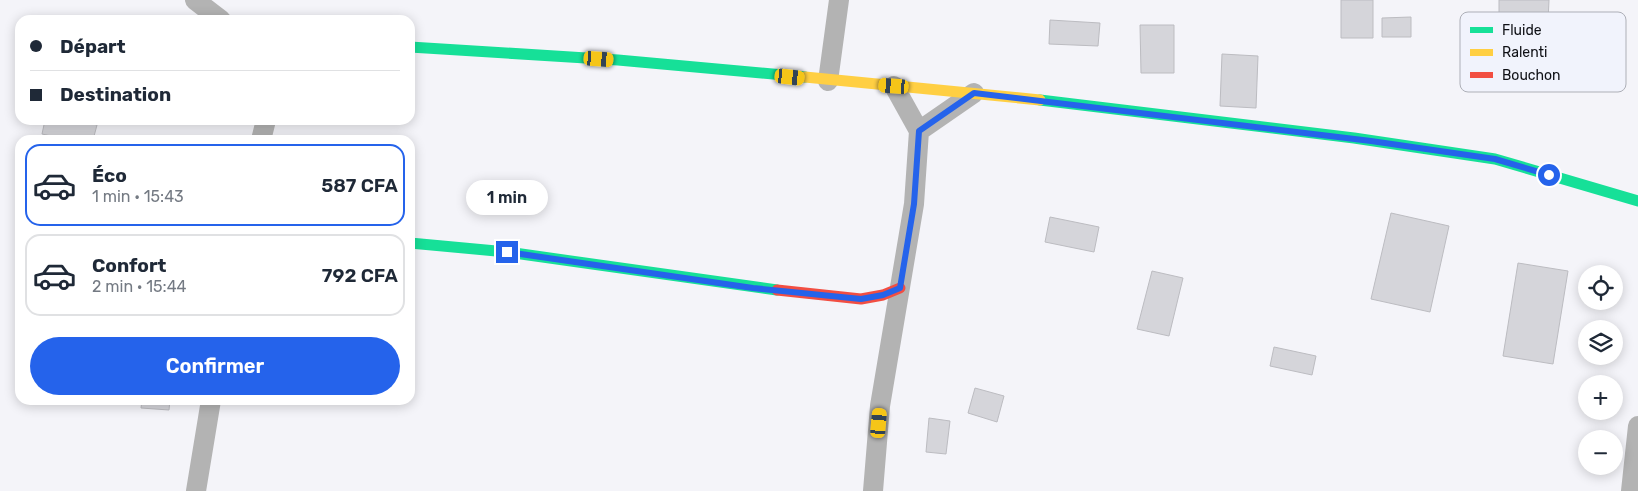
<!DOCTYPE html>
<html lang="fr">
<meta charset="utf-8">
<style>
body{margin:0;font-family:Rubik,sans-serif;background:#f2f2f3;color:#1f2937;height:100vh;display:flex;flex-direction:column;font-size:19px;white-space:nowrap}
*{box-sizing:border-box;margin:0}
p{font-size:16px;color:#747a83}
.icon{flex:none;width:28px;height:28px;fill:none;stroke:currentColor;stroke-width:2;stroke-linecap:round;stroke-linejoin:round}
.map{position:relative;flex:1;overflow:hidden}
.details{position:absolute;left:15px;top:135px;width:400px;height:270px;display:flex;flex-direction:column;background:#fff;border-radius:15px;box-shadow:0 2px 12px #0003}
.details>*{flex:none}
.banner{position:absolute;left:15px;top:15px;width:400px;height:110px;border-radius:15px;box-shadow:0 2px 12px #0003;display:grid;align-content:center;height:110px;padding:0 15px;background:#fff}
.controls{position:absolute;left:1578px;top:265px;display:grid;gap:10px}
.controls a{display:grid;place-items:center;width:45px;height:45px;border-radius:50%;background:#fff;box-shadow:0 2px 12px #0003;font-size:25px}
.end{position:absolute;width:22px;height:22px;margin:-11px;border:6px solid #2563eb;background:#fff;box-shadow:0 0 0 2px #fff}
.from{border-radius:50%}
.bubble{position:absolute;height:35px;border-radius:18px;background:#fff;box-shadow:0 2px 12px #0003;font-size:16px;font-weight:600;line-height:35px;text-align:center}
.car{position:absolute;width:15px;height:30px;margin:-15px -8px;border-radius:6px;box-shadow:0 0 4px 1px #0007;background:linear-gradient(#f5c518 24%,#345 0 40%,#f5c518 0 76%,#345 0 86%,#f5c518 0)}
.banner b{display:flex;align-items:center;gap:18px;height:48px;font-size:19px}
.banner b+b{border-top:1px solid #e0e1e3}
.banner i{width:12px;height:12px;background:#1f2937}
ul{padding:9px 0 0;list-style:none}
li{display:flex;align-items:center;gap:15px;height:82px;margin:0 10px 8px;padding:0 5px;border:2px solid #e0e1e3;border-radius:15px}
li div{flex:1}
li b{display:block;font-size:19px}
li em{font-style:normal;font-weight:600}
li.on{border-color:#2563eb}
li>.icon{width:45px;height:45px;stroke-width:1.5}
.primary-button{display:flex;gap:10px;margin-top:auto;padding:10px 15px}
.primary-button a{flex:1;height:58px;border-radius:30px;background:#2563eb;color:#fff;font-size:20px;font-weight:600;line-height:58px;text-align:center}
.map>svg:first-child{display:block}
.building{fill:#d5d5da;stroke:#bcbcc1}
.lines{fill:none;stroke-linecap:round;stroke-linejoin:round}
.street{stroke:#b3b3b3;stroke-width:20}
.fast{stroke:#16e098;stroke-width:11}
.slow{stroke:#ffcf43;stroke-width:11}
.jam{stroke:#f24e42;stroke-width:11}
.route{stroke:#2563eb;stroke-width:6}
.key{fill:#f1f3fc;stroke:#adafb7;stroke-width:1}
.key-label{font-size:14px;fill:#0f1015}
</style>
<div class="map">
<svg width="1638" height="491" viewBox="0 0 1638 491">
<rect width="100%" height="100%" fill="#f4f4f9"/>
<path class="building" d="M1341,0H1373V38H1341Z
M1499,0H1549L1548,22L1499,21Z
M1411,17V37H1382V18Z
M1050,20L1100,23L1098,46L1049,44Z
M1140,25H1174V73H1141Z
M1222,54L1258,56L1256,108L1220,106Z
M45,120H76L97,125L93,140H69L42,134Z
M1391,213L1449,226L1430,312L1371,299Z
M1050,217L1099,227L1094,252L1045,242Z
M1518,263L1568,271L1553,364L1503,356Z
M1152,271L1183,278L1169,336L1137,329Z
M1274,347L1316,356L1312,375L1270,366Z
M975,388L1004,396L997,422L968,413Z
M142,400H170L169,410L141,408Z
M929,418L950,421L946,454L926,452Z"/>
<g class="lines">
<path class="street" d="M195,0L221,20
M828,81L839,0
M919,131L974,93
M261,140L266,120
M196,491L211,400
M873,491L880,406L914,204L919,131L894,86
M1631,491L1638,426"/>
<path class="fast" d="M410,47L618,60L805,77
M1040,100L1354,138L1495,159L1638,201
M410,243L507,252L777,290"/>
<path class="slow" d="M805,77L1040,100"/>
<path class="jam" d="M777,290L861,299L883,295L900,288"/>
</g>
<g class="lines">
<path class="route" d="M507,252L753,288L861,299L883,295L900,288L914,204L919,131L974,93L1371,141L1495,159L1549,175"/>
</g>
<rect x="1460" y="12" width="166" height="80" rx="8" class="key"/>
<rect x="1470" y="27" width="23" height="6" fill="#16e098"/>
<rect x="1470" y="49" width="23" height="7" fill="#ffcf43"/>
<rect x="1470" y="72" width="23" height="6" fill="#f24e42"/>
<g class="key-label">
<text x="1502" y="35">Fluide</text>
<text x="1502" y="57">Ralenti</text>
<text x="1502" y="80">Bouchon</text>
</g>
</svg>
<div class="controls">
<a><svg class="icon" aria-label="locate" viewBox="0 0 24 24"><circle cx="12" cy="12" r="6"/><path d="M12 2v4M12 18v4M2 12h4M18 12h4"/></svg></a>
<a><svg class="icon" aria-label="layers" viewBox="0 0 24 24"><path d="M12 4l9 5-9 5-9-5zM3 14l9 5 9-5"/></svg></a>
<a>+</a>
<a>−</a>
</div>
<i class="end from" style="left:1549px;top:175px"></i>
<i class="end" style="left:507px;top:252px"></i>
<div class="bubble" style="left:466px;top:180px;width:82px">1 min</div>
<i class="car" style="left:599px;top:59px;rotate:94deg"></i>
<i class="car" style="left:790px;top:77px;rotate:96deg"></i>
<i class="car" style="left:894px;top:86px;rotate:274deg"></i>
<i class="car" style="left:879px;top:423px;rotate:5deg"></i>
<div class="banner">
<b><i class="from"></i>Départ</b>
<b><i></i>Destination</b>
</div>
<section class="details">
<ul>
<li class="on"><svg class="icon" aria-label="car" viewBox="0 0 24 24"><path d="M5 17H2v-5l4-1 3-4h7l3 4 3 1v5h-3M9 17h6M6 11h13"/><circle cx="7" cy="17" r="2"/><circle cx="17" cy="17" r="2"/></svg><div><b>Éco</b><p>1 min · 15:43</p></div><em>587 CFA</em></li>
<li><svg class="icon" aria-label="car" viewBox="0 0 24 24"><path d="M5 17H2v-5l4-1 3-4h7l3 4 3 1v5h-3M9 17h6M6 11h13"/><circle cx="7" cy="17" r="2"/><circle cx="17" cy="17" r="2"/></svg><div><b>Confort</b><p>2 min · 15:44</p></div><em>792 CFA</em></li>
</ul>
<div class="primary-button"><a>Confirmer</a></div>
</section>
</div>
